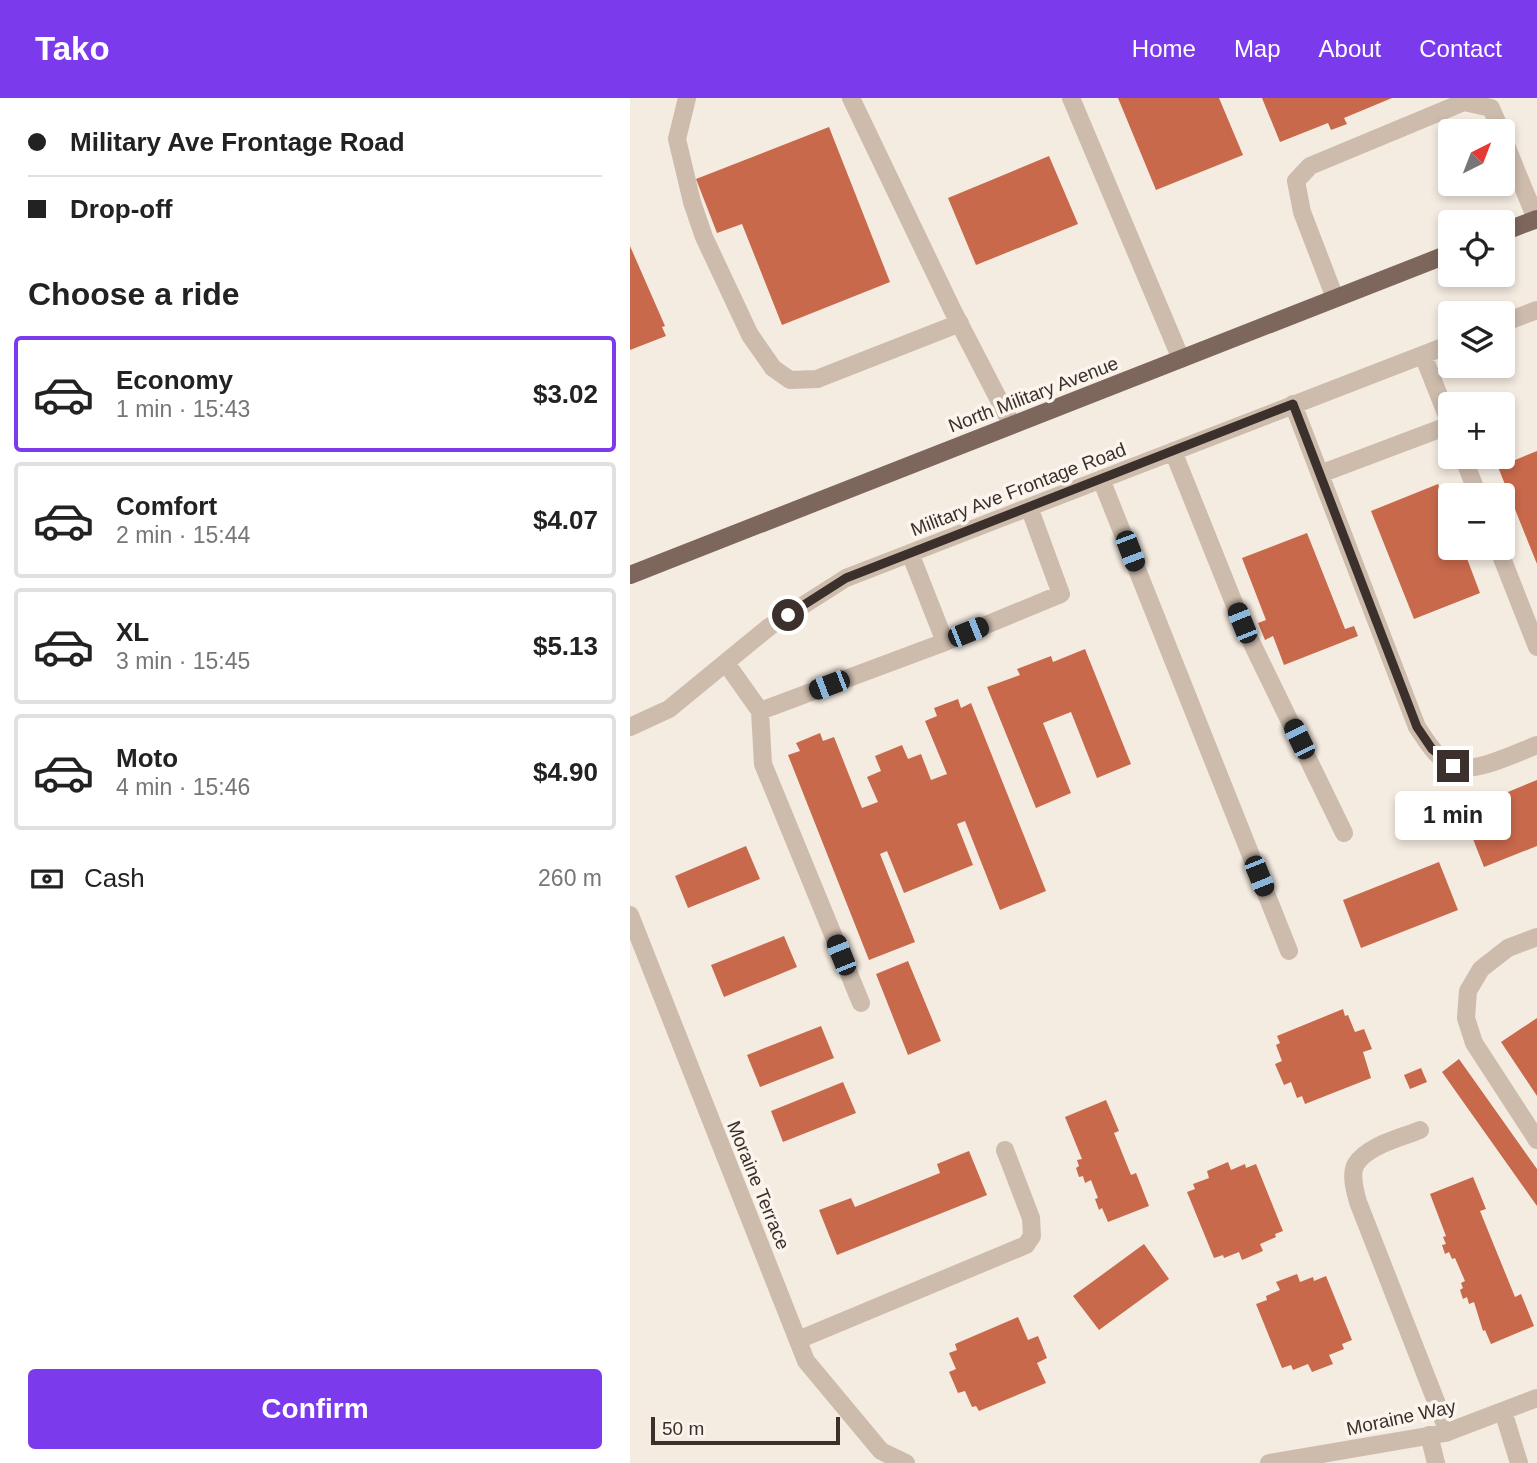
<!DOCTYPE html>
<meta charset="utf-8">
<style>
body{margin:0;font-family:Arial,sans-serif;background:#f2f2f2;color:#222;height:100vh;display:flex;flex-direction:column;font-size:26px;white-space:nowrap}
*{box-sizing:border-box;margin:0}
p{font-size:23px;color:#767676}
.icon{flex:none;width:38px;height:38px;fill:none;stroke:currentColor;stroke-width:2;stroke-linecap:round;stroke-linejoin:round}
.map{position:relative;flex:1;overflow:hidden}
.side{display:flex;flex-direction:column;background:#fff;width:630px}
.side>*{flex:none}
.hud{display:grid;align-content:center;height:154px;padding:0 28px;background:#fff}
.needle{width:46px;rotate:42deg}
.tools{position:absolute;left:808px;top:21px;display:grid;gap:14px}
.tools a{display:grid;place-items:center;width:77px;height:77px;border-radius:7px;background:#fff;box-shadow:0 4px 10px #0003;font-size:35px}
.scale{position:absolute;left:21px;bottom:18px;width:189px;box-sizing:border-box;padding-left:7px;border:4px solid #3b302b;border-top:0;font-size:19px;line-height:24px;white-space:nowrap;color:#3b302b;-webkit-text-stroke:5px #fbf5ee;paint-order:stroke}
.end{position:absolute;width:32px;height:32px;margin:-16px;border:9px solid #3b302b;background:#fff;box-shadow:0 0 0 4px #fff}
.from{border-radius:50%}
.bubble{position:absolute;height:49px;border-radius:7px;background:#fff;box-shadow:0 4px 10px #0003;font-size:23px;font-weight:800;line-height:49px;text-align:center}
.car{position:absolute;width:21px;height:42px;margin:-21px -10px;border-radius:9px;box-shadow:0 0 5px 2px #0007;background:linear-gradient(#222 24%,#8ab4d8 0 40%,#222 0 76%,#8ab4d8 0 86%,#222 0)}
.hud b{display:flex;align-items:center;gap:24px;height:66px;font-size:26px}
.hud b+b{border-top:2px solid #e0e0e0}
.hud i{width:18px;height:18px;background:#222}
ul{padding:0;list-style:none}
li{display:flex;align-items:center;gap:21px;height:116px;margin:0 14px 10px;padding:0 14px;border:4px solid #e0e0e0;border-radius:7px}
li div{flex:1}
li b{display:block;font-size:26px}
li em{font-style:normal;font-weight:800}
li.on{border-color:#7c3aed}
li>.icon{width:63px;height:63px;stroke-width:1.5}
h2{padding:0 28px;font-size:32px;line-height:84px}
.pay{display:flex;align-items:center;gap:18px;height:77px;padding:0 28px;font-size:26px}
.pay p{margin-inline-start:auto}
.action{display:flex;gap:14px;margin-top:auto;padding:14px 28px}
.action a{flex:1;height:80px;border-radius:7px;background:#7c3aed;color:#fff;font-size:28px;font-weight:800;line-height:80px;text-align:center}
header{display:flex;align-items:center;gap:42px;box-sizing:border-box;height:98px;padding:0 35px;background:#7c3aed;color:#fff}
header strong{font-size:33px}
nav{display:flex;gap:38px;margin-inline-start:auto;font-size:24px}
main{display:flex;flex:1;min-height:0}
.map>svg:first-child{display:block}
.building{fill:#c8694b}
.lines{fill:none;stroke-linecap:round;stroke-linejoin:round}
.minor{stroke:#cdbbac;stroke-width:18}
.major{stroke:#7d675c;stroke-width:18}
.route{stroke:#3b302b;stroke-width:9}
.labels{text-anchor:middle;stroke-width:7;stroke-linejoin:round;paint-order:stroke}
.street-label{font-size:19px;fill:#3b302b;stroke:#fbf5ee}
</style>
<header>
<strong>Tako</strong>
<nav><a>Home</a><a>Map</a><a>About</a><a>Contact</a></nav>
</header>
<main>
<section class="side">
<div class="hud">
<b><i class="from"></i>Military Ave Frontage Road</b>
<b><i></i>Drop-off</b>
</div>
<h2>Choose a ride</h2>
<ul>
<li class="on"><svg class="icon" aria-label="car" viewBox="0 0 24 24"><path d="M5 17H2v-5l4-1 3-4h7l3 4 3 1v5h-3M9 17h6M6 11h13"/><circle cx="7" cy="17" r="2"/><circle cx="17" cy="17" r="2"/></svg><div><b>Economy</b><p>1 min · 15:43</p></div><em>$3.02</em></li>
<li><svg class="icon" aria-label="car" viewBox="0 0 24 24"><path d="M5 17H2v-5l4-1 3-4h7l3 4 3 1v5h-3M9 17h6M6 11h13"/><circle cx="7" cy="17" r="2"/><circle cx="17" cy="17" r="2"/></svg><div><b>Comfort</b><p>2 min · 15:44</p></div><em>$4.07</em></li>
<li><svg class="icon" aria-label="car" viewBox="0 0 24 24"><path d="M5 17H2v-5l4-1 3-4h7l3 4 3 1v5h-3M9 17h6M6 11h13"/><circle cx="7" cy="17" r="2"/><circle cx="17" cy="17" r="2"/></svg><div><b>XL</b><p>3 min · 15:45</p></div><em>$5.13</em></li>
<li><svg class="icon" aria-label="car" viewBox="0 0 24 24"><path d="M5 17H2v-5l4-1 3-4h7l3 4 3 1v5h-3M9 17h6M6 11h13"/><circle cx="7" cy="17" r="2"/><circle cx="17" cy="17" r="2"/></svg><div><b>Moto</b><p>4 min · 15:46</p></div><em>$4.90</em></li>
</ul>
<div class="pay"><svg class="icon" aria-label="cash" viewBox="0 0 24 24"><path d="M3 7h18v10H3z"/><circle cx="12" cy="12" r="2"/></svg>Cash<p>260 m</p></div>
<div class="action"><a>Confirm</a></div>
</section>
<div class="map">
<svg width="907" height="1365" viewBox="0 0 907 1365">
<rect width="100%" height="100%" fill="#f4ebe1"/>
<path class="building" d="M488,0H589L613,57L526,92Z
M632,0H762L714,20L717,26L701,32L698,25L650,44Z
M199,29L260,184L152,227L112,126L87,135L66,81Z
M419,58L448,126L346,167L318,100Z
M0,148L35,228L32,229L36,238L0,252Z
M907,353V466L868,369Z
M808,386L821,419V450H833L850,495L784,521L741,413Z
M677,435L715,531L724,528L728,538L654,567L643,538L635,542L628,525L636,522L612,460Z
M455,551L501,666L467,680L441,614L413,625L441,695L406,710L357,589L390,577L387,571L421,558L423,564Z
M328,601L331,610L341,605L416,793L370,812L335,723L327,726L343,767L274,795L257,753L250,756L285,844L239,862L158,657L170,653L166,645L190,635L193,643L204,639L232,710L248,704L237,679L251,673L245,658L272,647L278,661L291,656L301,682L317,676L295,623L307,618L304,610Z
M907,682V748L854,769L832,713Z
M116,748L130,781L58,810L45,778Z
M809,764L828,812L731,850L713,802Z
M154,838L167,869L94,899L81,867Z
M278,863L311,943L278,957L246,876Z
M713,911L715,918L718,917L725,934L734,931L742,951L733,954L741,980L675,1006L672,998L667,1000L661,984L654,987L645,966L652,963L646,947L650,945L647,938Z
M907,920V998L871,944Z
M191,928L204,960L130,989L117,957Z
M829,961L907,1071V1108L812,974Z
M791,970L797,984L780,991L774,977Z
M213,984L226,1015L153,1044L141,1013Z
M476,1002L489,1033L484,1035L501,1077L506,1075L519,1108L478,1124L472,1110L469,1112L465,1101L468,1100L461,1082L455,1085L453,1078L449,1079L446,1070L449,1068L447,1062L452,1061L435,1019Z
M339,1053L357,1097L207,1157L189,1112L221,1100L225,1109L310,1075L307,1066Z
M598,1064L601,1072L615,1066L616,1070L626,1066L653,1133L645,1136L646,1139L630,1146L633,1153L612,1162L609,1154L594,1160L593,1157L584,1160L557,1094L565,1091L563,1086L579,1080L577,1073Z
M843,1079L856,1111L850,1113L885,1199L891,1196L904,1228L861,1246L855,1232L853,1233L844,1204L839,1206L837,1199L833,1201L830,1192L833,1190L831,1185L835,1183L825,1160L822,1161L819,1154L815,1156L812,1147L816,1146L813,1139L816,1138L800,1096Z
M514,1146L539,1181L469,1232L443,1198Z
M667,1176L670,1184L683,1179L684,1183L696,1178L722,1242L712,1246L714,1251L699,1257L703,1266L682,1274L678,1266L663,1272L661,1267L652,1270L626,1206L637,1202L636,1198L650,1192L646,1184Z
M388,1219L398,1242L408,1238L417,1260L407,1265L416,1285L349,1313L346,1308L342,1309L335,1293L328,1295L319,1274L326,1271L319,1255L327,1252L325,1246Z"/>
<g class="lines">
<path class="minor" d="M57,0L47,41L62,104L74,139L120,237L143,270L160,282L187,281L330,225
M221,0L323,213L382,327
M441,0L551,261
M873,40L906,121
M705,200L672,114L666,83L680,68L834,4L861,10L871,33
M873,225L907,212
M793,257L821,328
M663,306L787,629C796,642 807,662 824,668C845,676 886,655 907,647
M543,353L612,525L714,735
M833,359L848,397
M690,376L820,327
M471,381L659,853
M868,450L907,549
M280,455L315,544L431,496L399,409
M96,565L130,613L315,544
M130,613L133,666L231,905
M0,629L39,611L139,529L216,480L821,246
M0,817L176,1263L251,1353L276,1365
M907,839L878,850L851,871L838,893L836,920L844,945L907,1042
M790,1032C771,1040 738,1047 726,1066C720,1076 725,1093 728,1104L818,1334
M168,1242L396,1147L402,1138L401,1120L375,1052
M873,1313L889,1365
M799,1337L806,1365
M639,1365L815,1335L907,1300"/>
<path class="major" d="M873,134L907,121
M0,477L821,155"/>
</g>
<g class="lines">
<path class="route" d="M158,517L216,480L663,306L787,629L802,651L823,668"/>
</g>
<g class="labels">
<g class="street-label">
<text transform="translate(403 296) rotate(-21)" y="7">North Military Avenue</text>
<text transform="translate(388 391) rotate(-21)" y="7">Military Ave Frontage Road</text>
<text transform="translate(129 1087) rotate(68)" y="7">Moraine Terrace</text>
<text transform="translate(771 1319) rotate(-12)" y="7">Moraine Way</text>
</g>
</g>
</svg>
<div class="tools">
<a><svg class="needle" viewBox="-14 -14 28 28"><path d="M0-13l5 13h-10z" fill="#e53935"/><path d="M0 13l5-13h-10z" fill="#767676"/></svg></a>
<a><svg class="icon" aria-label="locate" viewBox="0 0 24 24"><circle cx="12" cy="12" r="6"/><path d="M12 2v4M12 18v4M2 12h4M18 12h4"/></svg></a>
<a><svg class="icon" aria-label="layers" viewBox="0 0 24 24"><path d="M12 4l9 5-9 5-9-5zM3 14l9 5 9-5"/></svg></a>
<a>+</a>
<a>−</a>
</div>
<div class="scale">50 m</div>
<i class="end from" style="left:158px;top:517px"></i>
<i class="end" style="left:823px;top:668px"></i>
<div class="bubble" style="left:765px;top:693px;width:116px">1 min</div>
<i class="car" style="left:500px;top:453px;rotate:159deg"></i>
<i class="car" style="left:612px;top:525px;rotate:338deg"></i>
<i class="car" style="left:338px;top:534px;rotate:68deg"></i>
<i class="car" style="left:199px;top:587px;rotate:249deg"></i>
<i class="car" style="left:669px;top:641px;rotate:334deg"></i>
<i class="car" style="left:629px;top:778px;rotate:158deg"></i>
<i class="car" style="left:211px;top:857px;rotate:338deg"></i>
</div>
</main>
